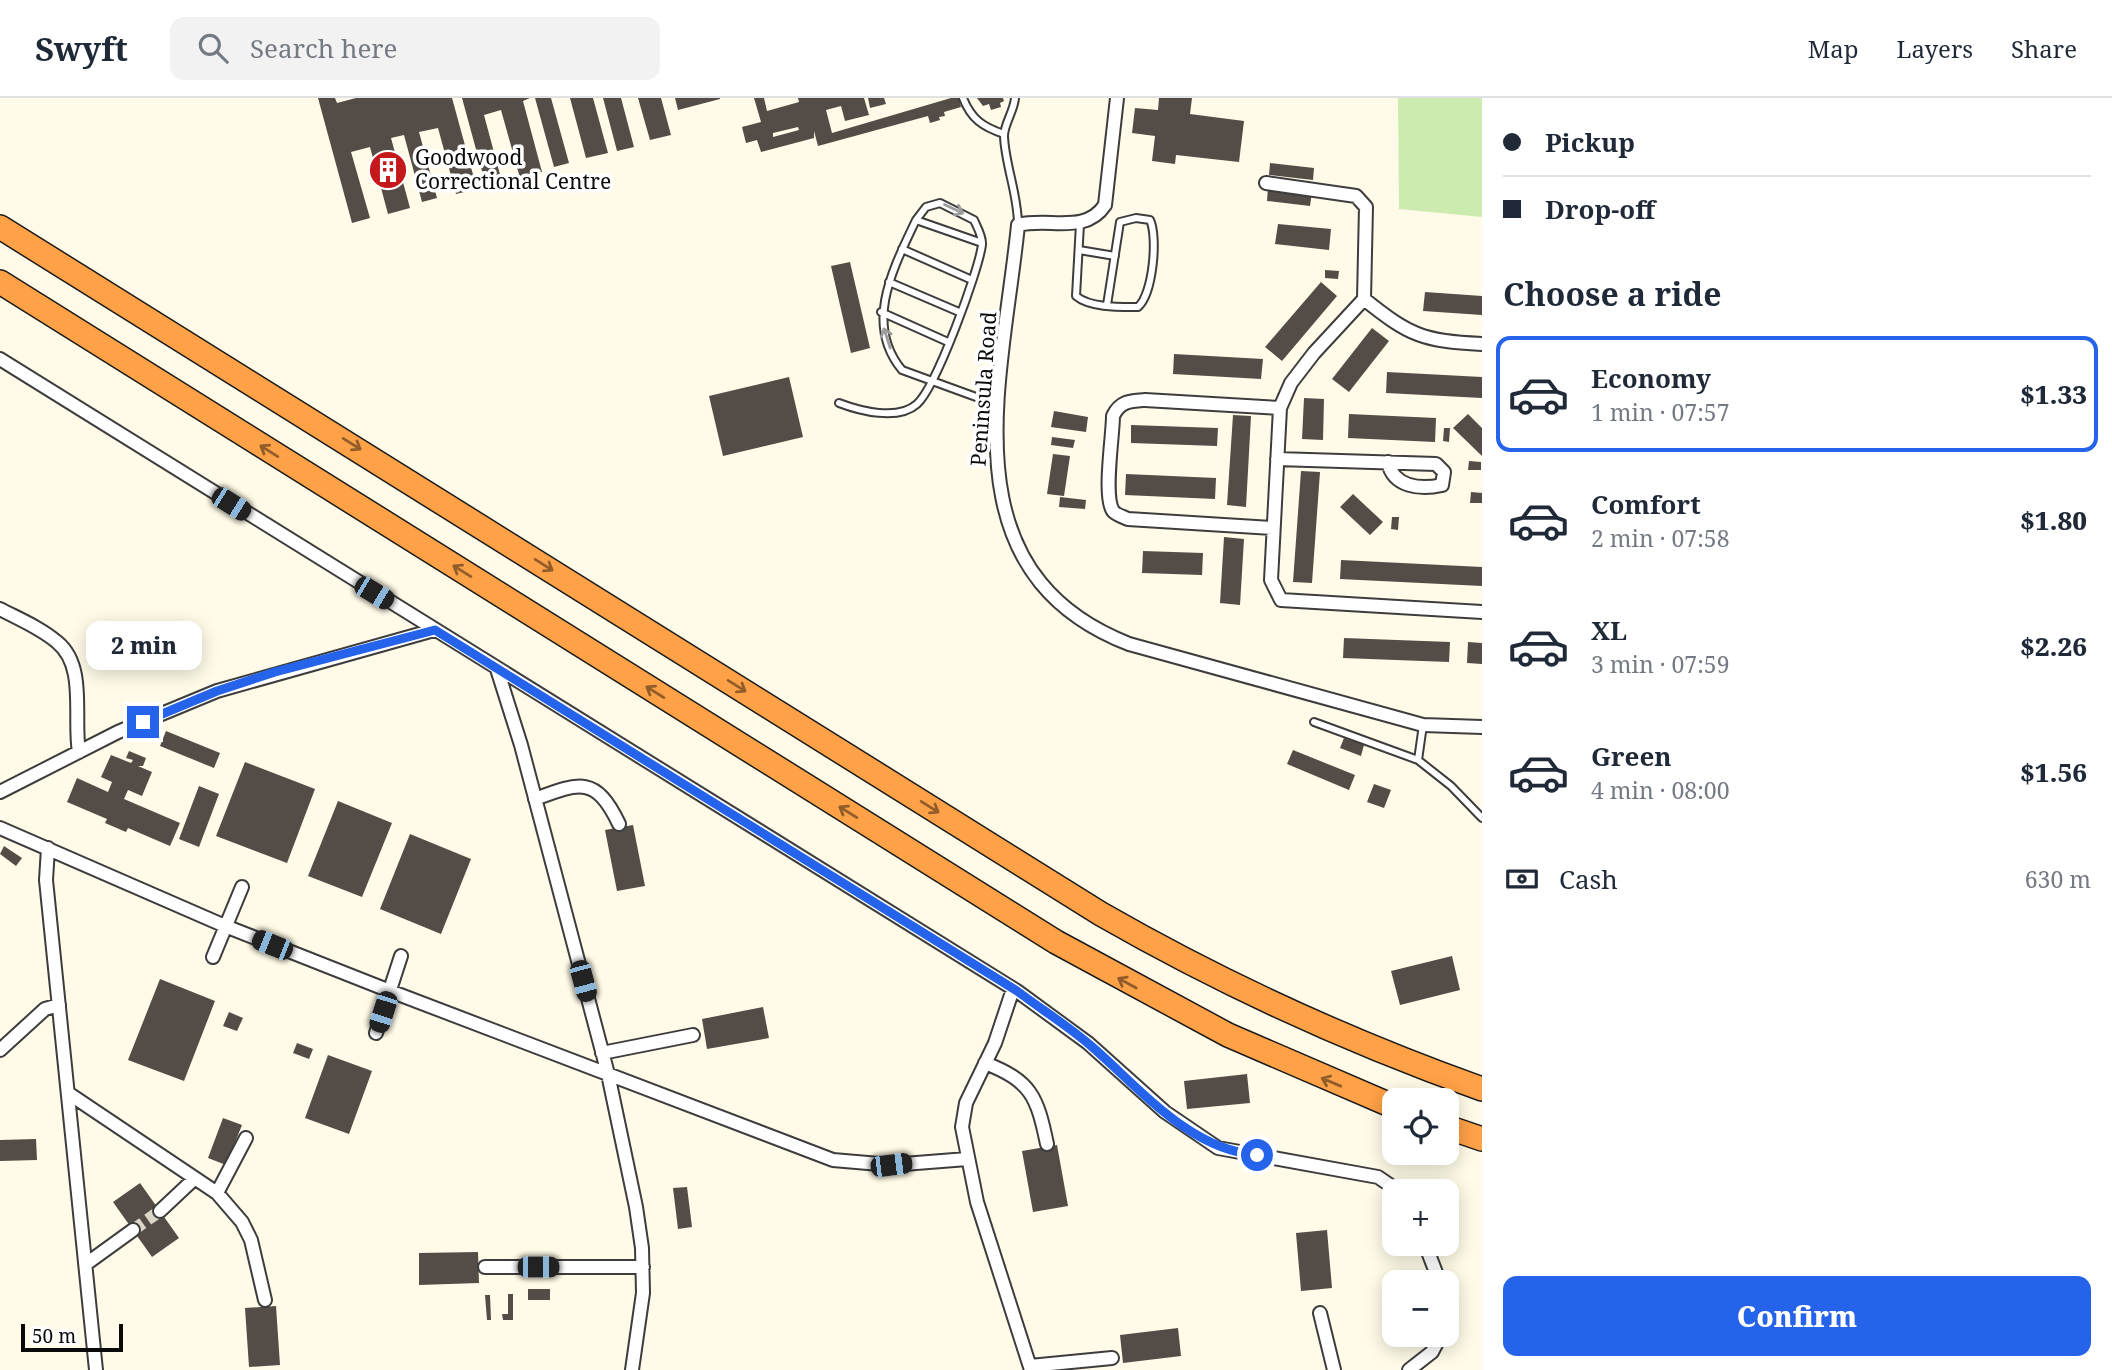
<!DOCTYPE html>
<meta charset="utf-8">
<style>
body{margin:0;font-family:"Noto Serif",serif;background:#f2f2f3;color:#1f2937;height:100vh;display:flex;flex-direction:column;font-size:26px;white-space:nowrap}
*{box-sizing:border-box;margin:0}
p{font-size:23px;color:#747a83}
.icon{flex:none;width:38px;height:38px;fill:none;stroke:currentColor;stroke-width:2;stroke-linecap:round;stroke-linejoin:round}
.map{position:relative;flex:1;overflow:hidden}
.drawer{display:flex;flex-direction:column;background:#fff;width:630px}
.drawer>*{flex:none}
.guide{display:grid;align-content:center;height:154px;padding:0 21px;background:#fff}
.controls{position:absolute;left:1382px;top:990px;display:grid;gap:14px}
.controls a{display:grid;place-items:center;width:77px;height:77px;border-radius:14px;background:#fff;box-shadow:0 4px 18px #0003;font-size:35px}
.scale{position:absolute;left:21px;bottom:18px;width:102px;box-sizing:border-box;padding-left:7px;border:4px solid #0a0a0a;border-top:0;font-size:19px;line-height:24px;white-space:nowrap;color:#0a0a0a;-webkit-text-stroke:5px #fff;paint-order:stroke}
.end{position:absolute;width:32px;height:32px;margin:-16px;border:9px solid #2563eb;background:#fff;box-shadow:0 0 0 4px #fff}
.from{border-radius:50%}
.bubble{position:absolute;height:49px;border-radius:14px;background:#fff;box-shadow:0 4px 18px #0003;font-size:23px;font-weight:800;line-height:49px;text-align:center}
.car{position:absolute;width:21px;height:42px;margin:-21px -10px;border-radius:9px;box-shadow:0 0 5px 2px #0007;background:linear-gradient(#222 24%,#8ab4d8 0 40%,#222 0 76%,#8ab4d8 0 86%,#222 0)}
.guide b{display:flex;align-items:center;gap:24px;height:66px;font-size:26px}
.guide b+b{border-top:2px solid #e0e1e3}
.guide i{width:18px;height:18px;background:#1f2937}
ul{padding:0;list-style:none}
li{display:flex;align-items:center;gap:21px;height:116px;margin:0 14px 10px;padding:0 7px;border:4px solid transparent;border-radius:14px}
li div{flex:1}
li b{display:block;font-size:26px}
li em{font-style:normal;font-weight:800}
li.current{border-color:#2563eb}
li>.icon{width:63px;height:63px;stroke-width:1.5}
h2{padding:0 21px;font-size:32px;line-height:84px}
.pay{display:flex;align-items:center;gap:18px;height:77px;padding:0 21px;font-size:26px}
.pay p{margin-inline-start:auto}
.cta{display:flex;gap:14px;margin-top:auto;padding:14px 21px}
.cta a{flex:1;height:80px;border-radius:14px;background:#2563eb;color:#fff;font-size:28px;font-weight:800;line-height:80px;text-align:center}
header{display:flex;align-items:center;gap:42px;box-sizing:border-box;height:98px;padding:0 35px;background:#fff;border-bottom:2px solid #e0e1e3}
header strong{font-size:33px}
nav{display:flex;gap:38px;margin-inline-start:auto;font-size:24px}
.search{width:490px;height:63px;background:#f2f2f3;display:flex;align-items:center;gap:18px;box-sizing:border-box;padding:0 24px;border-radius:14px;color:#747a83;font-size:26px}
main{display:flex;flex:1;min-height:0}
.map>svg:first-child{display:block}
.green{fill:#ccecaf}
.building{fill:#544c46;fill-rule:evenodd}
.lines{fill:none;stroke-linecap:round;stroke-linejoin:round}
.minor-tunnel{stroke:#dad7c7;stroke-width:12;stroke-dasharray:12 6;stroke-linecap:butt}
.service-casing{stroke:#3d3d3d;stroke-width:10}
.minor-casing{stroke:#3d3d3d;stroke-width:16}
.motorway-casing{stroke:#1b1b1b;stroke-width:26}
.service{stroke:#fff;stroke-width:6}
.minor{stroke:#fff;stroke-width:12}
.motorway{stroke:#ffa146;stroke-width:23}
.oneway{stroke:#9d9d9d}
.oneway2{stroke:#915d2b}
.route{stroke:#2563eb;stroke-width:9}
.labels{text-anchor:middle;stroke-width:7;stroke-linejoin:round;paint-order:stroke}
.poi-label{font-size:21px;fill:#0a0a0a;stroke:#fff;text-anchor:start}
.street-label{font-size:21px;fill:#0a0a0a;stroke:#fff}
</style>
<header>
<strong>Swyft</strong>
<div class="search"><svg class="icon" aria-label="search" viewBox="0 0 24 24"><circle cx="10" cy="10" r="6"/><path d="M15 15l6 6"/></svg>Search here</div>
<nav><a>Map</a><a>Layers</a><a>Share</a></nav>
</header>
<main>
<div class="map">
<svg width="1482" height="1272" viewBox="0 0 1482 1272">
<rect width="100%" height="100%" fill="#fffbe8"/>
<path class="green" d="M1398,0H1482V119L1399,111Z"/>
<path class="building" d="M318,0H335L337,5L356,0H452L477,91L456,96L438,30L419,34L437,100L422,104L404,37L391,40L410,110L388,116L370,49L351,54L370,120L352,125Z
M462,0H530L523,3L542,74L520,80L501,12L484,17L502,84L486,88Z
M535,0H551L569,65L554,69Z
M570,0H593L608,55L586,60Z
M603,0H621L634,49L617,53Z
M638,0H661L671,37L650,42Z
M675,0H720V1L678,12Z
M754,0H764L767,13L799,4L798,0H864L869,17L845,23L841,8L826,12L832,35L951,0H959L961,9L944,14L945,18L939,19L940,22L930,25L928,18L818,48L814,33V40L761,54L757,42L746,45L742,29L761,24ZM798,29L799,32L773,39V35Z
M868,0H884L886,6L870,10Z
M977,0H1003L1004,3L1000,5L1001,9L991,12L989,6L983,8Z
M1159,0H1192L1190,16L1244,23L1239,64L1176,57L1175,66L1152,63L1155,38L1132,35L1135,10L1158,12Z
M1270,65L1314,70L1313,82L1269,77Z
M1268,89L1312,94L1310,108L1267,103Z
M1278,126L1331,131L1329,152L1275,146Z
M850,164L870,250L851,255L831,168Z
M1325,172L1339,173L1338,181L1325,180Z
M1321,184L1337,198L1282,263L1265,249Z
M1425,194L1482,198V217L1423,213Z
M1372,230L1389,243L1349,294L1332,281Z
M1174,256L1263,261L1261,281L1173,276Z
M1387,274L1482,279V300L1386,295Z
M789,279L803,339L723,358L709,298Z
M1304,300L1324,301L1323,342L1302,341Z
M1054,313L1088,319L1086,334L1051,329Z
M1349,316L1436,320L1435,344L1348,340Z
M1468,316L1482,330V358L1453,330Z
M1233,317L1251,318L1246,409L1227,407Z
M1131,327L1218,330L1217,348L1131,345Z
M1444,330H1450L1449,344L1443,343Z
M1052,339L1075,342L1073,350L1051,347Z
M1053,356L1070,358L1064,398L1047,396Z
M1469,363L1481,364V372H1468Z
M1301,373L1320,374L1312,485L1293,484Z
M1126,376L1216,380L1215,401L1125,397Z
M1471,394L1482,395V405H1470Z
M1353,396L1383,424L1370,437L1340,409Z
M1060,399L1086,402L1085,411L1059,409Z
M1392,419H1399L1398,432L1391,431Z
M1224,439L1244,441L1240,507L1220,505Z
M1143,453L1203,455L1202,477L1142,475Z
M1341,462L1482,469V488L1340,481Z
M1344,540L1450,544L1449,564L1343,560Z
M1468,544L1482,545V566L1467,565Z
M166,633L220,655L214,670L160,648Z
M1344,640L1364,647L1361,658L1340,650Z
M1293,652L1355,677L1349,692L1287,666Z
M129,653L146,660L143,668H138L152,674L142,698L128,692L124,701L180,725L170,748L128,730L126,734L105,725L107,721L67,704L77,680L108,694L112,684L101,679L111,657L131,665L133,662L126,660Z
M245,664L315,691L287,765L216,738Z
M1374,686L1391,692L1384,710L1367,704Z
M199,688L219,696L199,749L179,741Z
M338,703L392,725L362,799L308,778Z
M633,727L645,788L617,793L605,732Z
M410,736L471,761L441,836L380,811Z
M4,748L22,760L16,768L0,756Z
M1452,858L1460,892L1400,907L1391,873Z
M160,881L215,903L184,983L128,962Z
M763,909L769,940L707,951L702,921Z
M229,914L243,920L237,933L223,928Z
M297,945L313,951L309,961L293,955Z
M328,957L372,973L349,1036L305,1020Z
M1247,976L1250,1005L1187,1011L1184,983Z
M223,1020L242,1027L226,1067L208,1060Z
M36,1041L37,1062L0,1063V1042Z
M1057,1047L1068,1108L1033,1114L1022,1053Z
M140,1085L179,1140L152,1159L113,1104Z
M687,1089L692,1129L678,1131L673,1090Z
M1327,1132L1332,1190L1301,1193L1296,1135Z
M478,1154L479,1185L419,1187V1155Z
M528,1191H550V1202H528Z
M508,1196H513V1222H503L502,1216H508Z
M485,1197H490L491,1222H487Z
M276,1208L280,1267L249,1269L245,1210Z
M1178,1230L1181,1258L1123,1265L1120,1237Z"/>
<g class="lines">
<path class="minor-tunnel" d="M133,1132L160,1113"/>
<g class="service-casing">
<path id="service" d="M963,0C971,21 983,29 1004,36
M1015,0C1014,13 1004,26 1004,38C1005,67 1018,96 1018,127
M1080,126L1076,198C1090,210 1121,209 1138,209C1153,196 1158,139 1150,122L1136,120L1120,124L1107,207
M982,145L916,122C894,169 863,225 902,272L998,307
M902,151L972,182
M1079,152L1115,158
M889,184L959,214
M881,214L948,244
M839,305C860,313 898,323 917,306C936,289 978,175 982,147C983,139 977,129 974,122L940,105L926,109L916,122
M1314,624L1418,662L1423,627
M1418,662L1451,688L1482,720"/>
</g>
<g class="minor-casing">
<path id="minor" d="M1117,0L1105,107C1085,137 1049,119 1018,127C1003,280 942,473 1129,546L1423,627L1482,629
M1266,85L1356,98L1366,109L1364,201
M1364,201L1314,255L1291,285L1280,310L1271,482L1281,502L1482,514
M1364,201C1410,238 1423,243 1482,246
M0,261L1017,893L1088,945L1165,1014L1218,1050L1378,1079L1400,1094
M1277,361L1436,366L1444,374L1442,387C1420,392 1393,389 1388,364
M1273,430L1128,421C1124,419 1116,417 1113,413C1103,398 1113,338 1113,318C1120,303 1130,303 1145,302L1280,310
M0,511C19,521 41,530 57,544C87,568 73,620 79,654
M497,571L521,647L608,976L636,1109L642,1150L643,1195L632,1272
M0,694L118,634L217,593L434,532
M535,701C580,684 596,678 619,726
M0,730L225,828L390,893L833,1062L891,1067L967,1061
M48,750L46,782L96,1272
M213,859L242,789
M1013,891L995,945L966,1005L962,1029L977,1104L1031,1272
M376,935L401,858
M0,952L45,911L59,907
M602,955L693,937
M985,965C1031,983 1037,998 1047,1046
M68,995L217,1095L242,1124L251,1142L265,1202
M217,1095L246,1040
M160,1113L193,1082
M1425,1146L1440,1185
M86,1166L133,1132
M485,1169H643
M1320,1215L1334,1272
M1030,1268L1112,1260
M1409,1272L1432,1254L1441,1237"/>
</g>
<g class="motorway-casing">
<path id="motorway" d="M0,129L1101,816C1223,886 1350,944 1482,991
M0,184L1056,844L1228,937L1395,1009
M1447,1029L1482,1041"/>
</g>
<use href="#service" class="service"/>
<use href="#minor" class="minor"/>
<use href="#motorway" class="motorway"/>
</g>
<defs><path id="oneway-shaft" d="M-6 0H5M1.5-3L5.5 0L1.5 3" fill="none" stroke-width="1.6" stroke-linecap="round" stroke-linejoin="round" transform="scale(1.75)"/></defs>
<g class="oneway">
<use href="#oneway-shaft" transform="translate(954 111) rotate(25)"/>
<use href="#oneway-shaft" transform="translate(887 240) rotate(-108)"/>
</g>
<g class="oneway2">
<use href="#oneway-shaft" transform="translate(352 346) rotate(32)"/>
<use href="#oneway-shaft" transform="translate(269 353) rotate(-148)"/>
<use href="#oneway-shaft" transform="translate(544 467) rotate(32)"/>
<use href="#oneway-shaft" transform="translate(462 473) rotate(-148)"/>
<use href="#oneway-shaft" transform="translate(737 588) rotate(32)"/>
<use href="#oneway-shaft" transform="translate(655 594) rotate(-148)"/>
<use href="#oneway-shaft" transform="translate(930 709) rotate(32)"/>
<use href="#oneway-shaft" transform="translate(848 714) rotate(-148)"/>
<use href="#oneway-shaft" transform="translate(1127 885) rotate(-151)"/>
<use href="#oneway-shaft" transform="translate(1331 984) rotate(-157)"/>
</g>
<g class="lines">
<path class="route" d="M143,624L217,593L275,574L435,532L1017,893C1041,911 1068,928 1090,947C1140,990 1189,1052 1257,1057"/>
</g>
<defs>
<g id="building-disc" transform="scale(2.0125)"><circle r="9.5" fill="#c4181a" stroke="#fff"/><path d="M-4-6H4V6H1V3H-1V6H-4ZM-2.5-4.3h1.7v1.8h-1.7ZM.8-4.3h1.7v1.8H.8ZM-2.5-1h1.7V.8h-1.7ZM.8-1h1.7V.8H.8Z" fill="#fff"/></g>
</defs>
<g fill-rule="evenodd">
<use href="#building-disc" x="388" y="72"/>
</g>
<g class="labels">
<g class="poi-label">
<text x="415" y="67">Goodwood<tspan x="415" dy="24">Correctional Centre</tspan></text>
</g>
<g class="street-label">
<text transform="translate(984 291) rotate(-86)" y="7">Peninsula Road</text>
</g>
</g>
</svg>
<div class="controls">
<a><svg class="icon" aria-label="locate" viewBox="0 0 24 24"><circle cx="12" cy="12" r="6"/><path d="M12 2v4M12 18v4M2 12h4M18 12h4"/></svg></a>
<a>+</a>
<a>−</a>
</div>
<div class="scale">50 m</div>
<i class="end from" style="left:1257px;top:1057px"></i>
<i class="end" style="left:143px;top:624px"></i>
<div class="bubble" style="left:86px;top:523px;width:116px">2 min</div>
<i class="car" style="left:231px;top:406px;rotate:122deg"></i>
<i class="car" style="left:374px;top:495px;rotate:121deg"></i>
<i class="car" style="left:272px;top:847px;rotate:292deg"></i>
<i class="car" style="left:583px;top:883px;rotate:165deg"></i>
<i class="car" style="left:383px;top:914px;rotate:198deg"></i>
<i class="car" style="left:891px;top:1067px;rotate:83deg"></i>
<i class="car" style="left:538px;top:1169px;rotate:90deg"></i>
</div>
<section class="drawer">
<div class="guide">
<b><i class="from"></i>Pickup</b>
<b><i></i>Drop-off</b>
</div>
<h2>Choose a ride</h2>
<ul>
<li class="current"><svg class="icon" aria-label="car" viewBox="0 0 24 24"><path d="M5 17H2v-5l4-1 3-4h7l3 4 3 1v5h-3M9 17h6M6 11h13"/><circle cx="7" cy="17" r="2"/><circle cx="17" cy="17" r="2"/></svg><div><b>Economy</b><p>1 min · 07:57</p></div><em>$1.33</em></li>
<li><svg class="icon" aria-label="car" viewBox="0 0 24 24"><path d="M5 17H2v-5l4-1 3-4h7l3 4 3 1v5h-3M9 17h6M6 11h13"/><circle cx="7" cy="17" r="2"/><circle cx="17" cy="17" r="2"/></svg><div><b>Comfort</b><p>2 min · 07:58</p></div><em>$1.80</em></li>
<li><svg class="icon" aria-label="car" viewBox="0 0 24 24"><path d="M5 17H2v-5l4-1 3-4h7l3 4 3 1v5h-3M9 17h6M6 11h13"/><circle cx="7" cy="17" r="2"/><circle cx="17" cy="17" r="2"/></svg><div><b>XL</b><p>3 min · 07:59</p></div><em>$2.26</em></li>
<li><svg class="icon" aria-label="car" viewBox="0 0 24 24"><path d="M5 17H2v-5l4-1 3-4h7l3 4 3 1v5h-3M9 17h6M6 11h13"/><circle cx="7" cy="17" r="2"/><circle cx="17" cy="17" r="2"/></svg><div><b>Green</b><p>4 min · 08:00</p></div><em>$1.56</em></li>
</ul>
<div class="pay"><svg class="icon" aria-label="cash" viewBox="0 0 24 24"><path d="M3 7h18v10H3z"/><circle cx="12" cy="12" r="2"/></svg>Cash<p>630 m</p></div>
<div class="cta"><a>Confirm</a></div>
</section>
</main>
